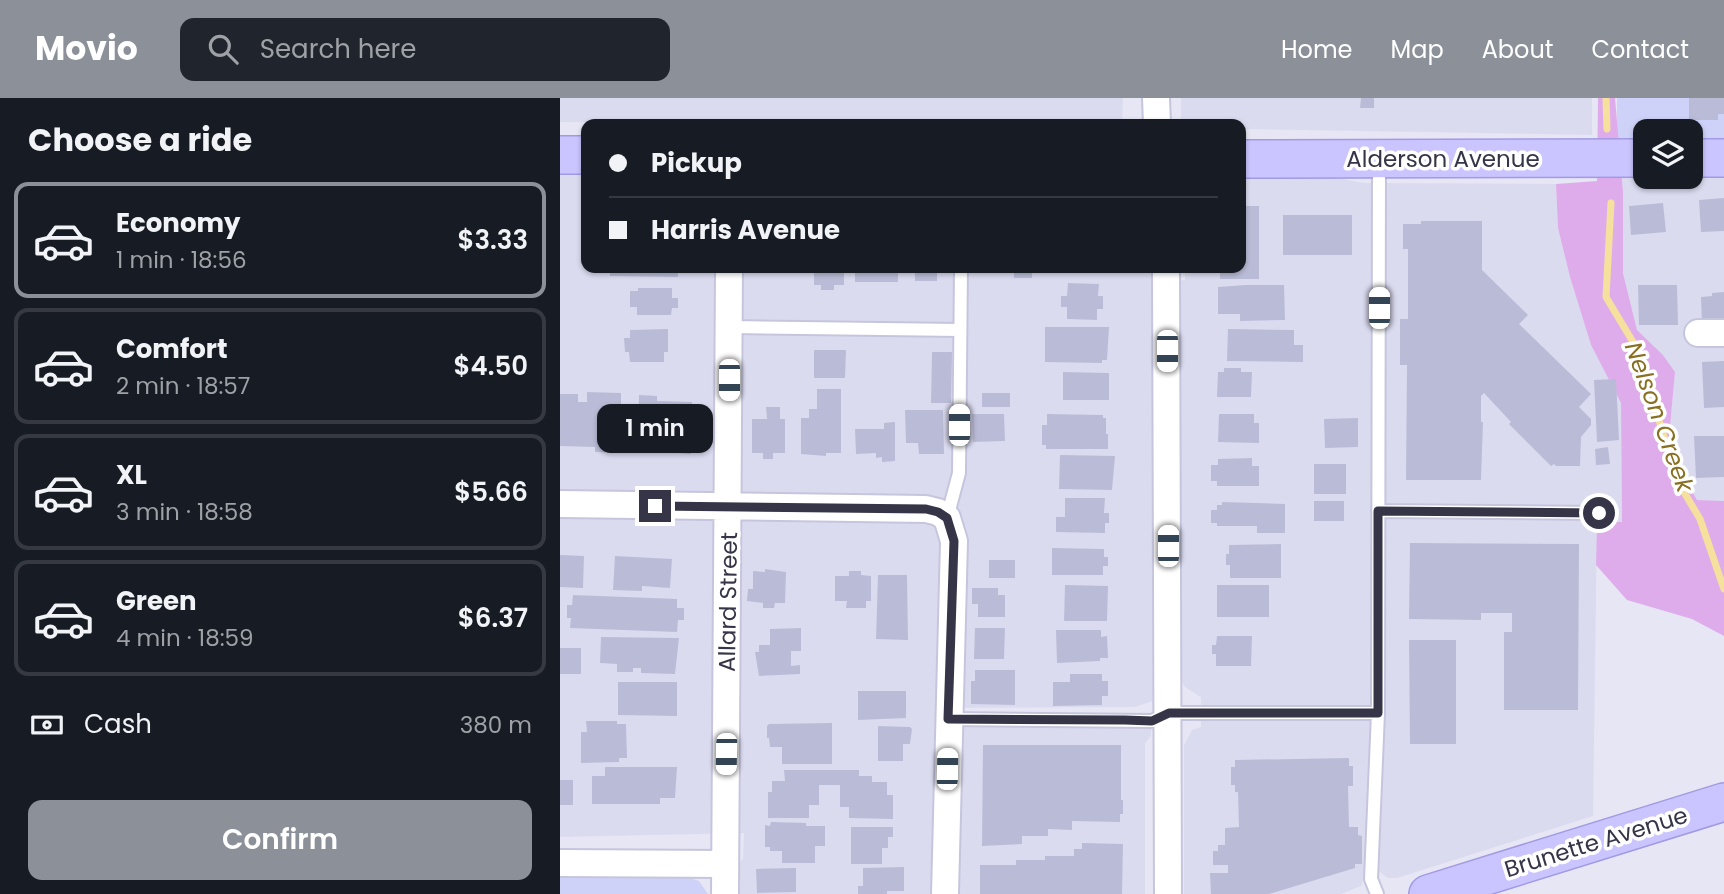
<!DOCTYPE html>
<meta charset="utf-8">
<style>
body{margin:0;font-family:Poppins,sans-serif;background:#20242c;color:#f1f3f6;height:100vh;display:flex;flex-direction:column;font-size:26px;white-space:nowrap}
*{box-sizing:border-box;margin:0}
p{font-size:23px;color:#9ea1a6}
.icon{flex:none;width:38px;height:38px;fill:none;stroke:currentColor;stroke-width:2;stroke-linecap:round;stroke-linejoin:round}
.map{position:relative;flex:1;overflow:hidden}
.panel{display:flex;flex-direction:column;background:#171b24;width:560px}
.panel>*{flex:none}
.guide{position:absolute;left:21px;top:21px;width:665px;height:154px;border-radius:14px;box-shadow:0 2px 5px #0004;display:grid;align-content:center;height:154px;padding:0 28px;background:#171b24}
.fabs{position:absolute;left:1073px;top:21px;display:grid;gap:14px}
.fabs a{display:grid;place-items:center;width:70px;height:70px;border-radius:14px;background:#171b24;box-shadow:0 2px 5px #0004;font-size:35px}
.end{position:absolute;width:32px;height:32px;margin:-16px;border:9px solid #353547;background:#fff;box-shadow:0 0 0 4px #fff}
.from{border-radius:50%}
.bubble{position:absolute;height:49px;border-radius:14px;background:#171b24;box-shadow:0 2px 5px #0004;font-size:23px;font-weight:600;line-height:49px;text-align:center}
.car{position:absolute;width:21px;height:42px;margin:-21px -10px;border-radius:9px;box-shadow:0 0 5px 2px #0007;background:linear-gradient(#fff 24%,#345 0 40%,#fff 0 76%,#345 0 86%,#fff 0)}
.guide b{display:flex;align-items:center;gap:24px;height:66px;font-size:26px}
.guide b+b{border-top:2px solid #363941}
.guide i{width:18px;height:18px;background:#f1f3f6}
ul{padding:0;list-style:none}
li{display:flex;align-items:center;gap:21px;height:116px;margin:0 14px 10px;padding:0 14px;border:4px solid #363941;border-radius:14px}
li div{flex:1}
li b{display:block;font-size:26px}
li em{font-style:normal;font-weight:600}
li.on{border-color:#8c9099}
li>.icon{width:63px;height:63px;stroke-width:1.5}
h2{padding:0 28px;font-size:32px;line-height:84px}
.pay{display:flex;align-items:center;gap:18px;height:77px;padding:0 28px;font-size:26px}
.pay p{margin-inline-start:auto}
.button{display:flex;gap:14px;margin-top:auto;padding:14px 28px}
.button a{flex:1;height:80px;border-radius:14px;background:#8c9099;color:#fff;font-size:28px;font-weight:600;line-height:80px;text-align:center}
header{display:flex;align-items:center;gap:42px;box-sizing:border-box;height:98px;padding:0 35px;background:#8c9099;color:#fff}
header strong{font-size:33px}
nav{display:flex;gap:38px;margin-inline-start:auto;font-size:24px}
.search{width:490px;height:63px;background:#20242c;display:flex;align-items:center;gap:18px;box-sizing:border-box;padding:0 24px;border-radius:14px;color:#9ea1a6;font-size:26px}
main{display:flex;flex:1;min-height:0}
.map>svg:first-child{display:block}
.residential{fill:#dbdbf0}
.commercial{fill:#cfd2f8}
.green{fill:#dfaceb}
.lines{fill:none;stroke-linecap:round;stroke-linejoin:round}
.stream{stroke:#f5e09e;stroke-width:7}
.building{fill:#babcd7}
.lane-casing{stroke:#c5c5de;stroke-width:16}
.street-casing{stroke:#c5c5de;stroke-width:30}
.secondary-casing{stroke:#a19ae4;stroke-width:40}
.lane{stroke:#fff;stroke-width:12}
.street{stroke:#fff;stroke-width:26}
.secondary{stroke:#cbc5ff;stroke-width:37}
.route{stroke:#353547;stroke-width:9}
.labels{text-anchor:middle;stroke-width:7;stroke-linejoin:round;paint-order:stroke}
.street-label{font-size:23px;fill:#353547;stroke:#fff}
.water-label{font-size:24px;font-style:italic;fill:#887020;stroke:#fff}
</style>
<header>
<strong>Movio</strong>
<div class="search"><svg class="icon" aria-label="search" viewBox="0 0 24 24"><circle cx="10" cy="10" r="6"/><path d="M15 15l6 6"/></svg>Search here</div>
<nav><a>Home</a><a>Map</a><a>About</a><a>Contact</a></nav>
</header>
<main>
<section class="panel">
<h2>Choose a ride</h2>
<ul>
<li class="on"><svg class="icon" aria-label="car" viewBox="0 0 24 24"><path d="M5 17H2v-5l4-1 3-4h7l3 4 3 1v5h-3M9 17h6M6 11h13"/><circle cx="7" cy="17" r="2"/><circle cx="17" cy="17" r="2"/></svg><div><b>Economy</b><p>1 min · 18:56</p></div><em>$3.33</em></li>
<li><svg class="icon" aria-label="car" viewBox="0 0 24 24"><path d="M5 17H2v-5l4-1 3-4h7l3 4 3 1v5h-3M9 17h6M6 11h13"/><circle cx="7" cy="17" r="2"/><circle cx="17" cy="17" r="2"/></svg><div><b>Comfort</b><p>2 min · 18:57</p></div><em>$4.50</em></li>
<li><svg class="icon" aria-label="car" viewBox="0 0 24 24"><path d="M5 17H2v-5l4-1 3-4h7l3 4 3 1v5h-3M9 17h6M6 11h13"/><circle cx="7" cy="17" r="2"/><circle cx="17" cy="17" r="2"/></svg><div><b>XL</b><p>3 min · 18:58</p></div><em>$5.66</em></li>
<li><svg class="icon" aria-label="car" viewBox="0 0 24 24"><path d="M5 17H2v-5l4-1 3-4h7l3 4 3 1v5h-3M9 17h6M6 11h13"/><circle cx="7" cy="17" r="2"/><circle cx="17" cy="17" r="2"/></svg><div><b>Green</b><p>4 min · 18:59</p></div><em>$6.37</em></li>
</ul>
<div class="pay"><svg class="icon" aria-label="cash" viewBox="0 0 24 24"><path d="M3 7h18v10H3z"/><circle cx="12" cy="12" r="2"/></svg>Cash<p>380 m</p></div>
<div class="button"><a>Confirm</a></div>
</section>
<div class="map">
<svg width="1164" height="796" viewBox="0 0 1164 796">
<rect width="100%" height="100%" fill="#e7e6f4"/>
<path class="residential" d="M0,0H563L562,26H238L0,24Z
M621,0H1032V37L681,31V26H624L621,23Z
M1062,72H1085V79H1130L1131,72H1164V403L1137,402L1108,351L1115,274L1103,257L1077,232L1063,175Z
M0,73H26V170H594L596,509L593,603L575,609L377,610L374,796H178L177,767L183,761L184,735L0,739Z
M772,79L804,85L996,86L998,130L1010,179L1031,247L1061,305L1062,425H1037L1033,718L837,780H828L820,774L803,780L801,788L781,796H624V647L632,632L641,629V599L625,589L620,580L617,183L625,182V170H681V80Z
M397,617H592L591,638L585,645V796H397Z"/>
<path class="commercial" d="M1057,0H1164V46H1131L1130,33H1085V46L1057,45Z
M0,775L124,778L139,783L148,796H0Z"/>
<path class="green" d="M1038,0H1055L1063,94V175L1077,232L1103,257L1115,274L1108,351L1137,402L1164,403V538L1132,521L1067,502L1036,467L1037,424H1062L1061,305L1031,247L1010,179L998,130L996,86L1037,83Z"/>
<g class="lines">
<path class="stream" d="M1046,0L1047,31
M1051,105L1046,199L1076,249L1108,351L1115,379L1140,421L1164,491"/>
</g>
<path class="building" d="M801,0H814V10H800Z
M1129,0H1164V16H1158V22H1129Z
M1164,100V133L1141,134L1139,102Z
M1103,105L1106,134L1071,137L1069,108Z
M681,108H699V181H660V170H681Z
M723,117H792V157H723Z
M861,123H922V172L968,217L959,226L1031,296L1019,309L1031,321V327L1021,339L1020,368H996L994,366L991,368L949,326L951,324L924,295L921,298V324H923L921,382H846L847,267H840V221H848V151H843V126H861Z
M50,170H118V179L50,178Z
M254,170H284V187H274V192H261V187H254Z
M295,170H338V184H295Z
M346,170H377V183H355V175H346Z
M454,170H499V174H472V180H454Z
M508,185L539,186L538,198H543V211H537V222L507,221V209H501V198H507Z
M685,187H724L725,222L680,223V216H658V189Z
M1078,187H1117L1118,227H1079Z
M78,190H112V200H118V210H112L111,217H77V209H70V193H78Z
M1164,194V225L1142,227L1141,199L1152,198V195Z
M485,229H549L547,262H542V265L485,264Z
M108,231V254H104V264H70L69,254H65L64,240H70V232Z
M668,231L734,232V247H743V264L667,263Z
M254,252H286L285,280H254Z
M372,254H392L391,305H371Z
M1164,263V309L1144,310L1142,264Z
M664,270H681V274H692L691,299H657L658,274H664Z
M503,274L549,275V302H503Z
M1056,281L1059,342L1037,344L1034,282Z
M257,291H281V355H266V358L241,356V320H249V311H257Z
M27,294L61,295V355L35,354V349L0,348V296H18V304H27Z
M422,295H450V309H422Z
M79,297L97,298V303L132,304L131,356L78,352Z
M206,309H220V321H225V355H213V361H203V355H192V321H207Z
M345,312H383L384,356H359L358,345H346Z
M412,316H444L445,343L413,344Z
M487,316L543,317V320H546V336H548V351H486V347H482V327H487Z
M659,316H694V325H699V345L658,344Z
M798,320V349L765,350L764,321Z
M335,324V363L322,364V359L316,360V355L296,356L295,331H324V325Z
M1134,338H1164V379L1136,380Z
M1048,349L1050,366L1036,367L1035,351Z
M500,357L555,358L552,392L499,391Z
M692,360V368H699V388H657V383H651V367H658V361Z
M754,366H786V396H754Z
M505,400H545L544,415H549V425H545V435L496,434V419H505Z
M754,403H784V423H754Z
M662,404L725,406V435H697V428H657V425H651V412H657V407H662Z
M850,445L1019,446L1018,612H944V534H952V515H921V522L849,521Z
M721,446V480H670V467H666V456H669V447Z
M492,450L544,451V459H548V468H543V477H492Z
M0,457L24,458L23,490L0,489Z
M55,458L112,461L110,490L82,488V493L53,492Z
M429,462H455V480H429Z
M205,471L226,474L225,505H215L214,510H203V505L187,503L188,491H193V473L205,474Z
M289,473H301V477L311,478V503H306V510H286L287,503H275V478H289Z
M318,477H347L348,542L316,541Z
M505,487L548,488L547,523H504Z
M657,487H709V519H657Z
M412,490H438V497H445V519H418V506H412Z
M13,497L117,501V510H124V522H118L117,534L10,530L11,520H7V507H12Z
M241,530V553H231V568L240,567V576L199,578L195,554H199V547H210V531Z
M415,530H445L444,561H414Z
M496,532H541V539L547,538L548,560H540V563L497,565Z
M657,538H692L691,568H656V556H652V547H656Z
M41,539L119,540L115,576L81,575V570H73V574H57V566L40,565Z
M849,542H896V646H850Z
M0,550H21V576H0Z
M415,572H455V607L411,606V583H415Z
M510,576H542V583H548V598H542V607L493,608V584H510Z
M58,584H117V618L58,617Z
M298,593H346V620L298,622Z
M26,623H57V626H66L67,660H59V664L21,665V634H27Z
M272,625V666H222V649H210L209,640H207V628L209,626Z
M318,628L350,629L352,631L350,646H343V663H318Z
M423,647H561V702H563V716H560V724L512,723V732L488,731V738H462V746L422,748Z
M789,660V668H793V688H788L789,729H798V737L802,738V766H795V770L709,796H651L650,775H668V767H653V753H658V747H665V730L679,729L678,694H675V687H671V669H675V662Z
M45,669H117L115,700H100V706H32V678H45Z
M224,672H299V678H312V684H327V697H333V721L289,720V709H280V687H259V707H249V720H208V694H212V683H225Z
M0,682H13V707H0Z
M211,724L246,725V728H265V748H255V765H222V753H210V749H205V727L210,728Z
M291,729H333V739H328V750H322V766H291Z
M522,745L563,746L562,796H420V767H456V762H485V758H514V751H522Z
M344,769V793H327V796H298V788H303V770Z
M236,770V794L197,795L196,771Z"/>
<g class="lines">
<g class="lane-casing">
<path id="lane" d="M169,229L400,232
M818,413L1039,415
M387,420L399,375L401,170
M388,621L592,623L609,615H818L819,65
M817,796L811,781L818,615"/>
</g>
<g class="street-casing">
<path id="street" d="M596,0L597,26
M606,170L608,796
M1138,235H1164
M0,406L366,411L378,414L387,420L394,443L385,796
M0,765L165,766
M165,796L169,170"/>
</g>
<g class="secondary-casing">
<path id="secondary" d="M0,57H26
M1130,60H1164
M681,61L1085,60
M868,796L1164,704"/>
</g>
<use href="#lane" class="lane"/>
<use href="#street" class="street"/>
<use href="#secondary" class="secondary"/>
</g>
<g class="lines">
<path class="route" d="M95,408L366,411L378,414L387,420L394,443L388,621L565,622L592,623L609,615H818V413L1039,415"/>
</g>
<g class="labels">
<g class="street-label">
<text x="883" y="69">Alderson Avenue</text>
<text transform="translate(168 504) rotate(-89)" y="8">Allard Street</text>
<text transform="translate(1036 744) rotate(-17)" y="8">Brunette Avenue</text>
</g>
<g class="water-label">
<text transform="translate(1099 319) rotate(70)" y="8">Nelson Creek</text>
</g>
</g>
</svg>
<div class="fabs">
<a><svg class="icon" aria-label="layers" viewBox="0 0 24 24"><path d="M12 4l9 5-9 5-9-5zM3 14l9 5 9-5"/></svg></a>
</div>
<i class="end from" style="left:1039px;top:415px"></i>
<i class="end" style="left:95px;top:408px"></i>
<div class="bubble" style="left:37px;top:306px;width:116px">1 min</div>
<i class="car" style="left:819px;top:210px;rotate:0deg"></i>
<i class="car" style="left:607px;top:253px;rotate:180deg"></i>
<i class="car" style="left:169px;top:282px;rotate:180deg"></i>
<i class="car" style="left:399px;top:327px;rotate:0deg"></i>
<i class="car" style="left:608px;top:448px;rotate:0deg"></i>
<i class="car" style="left:166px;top:656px;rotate:181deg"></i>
<i class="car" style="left:387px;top:671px;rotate:1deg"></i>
<div class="guide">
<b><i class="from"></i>Pickup</b>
<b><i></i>Harris Avenue</b>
</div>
</div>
</main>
